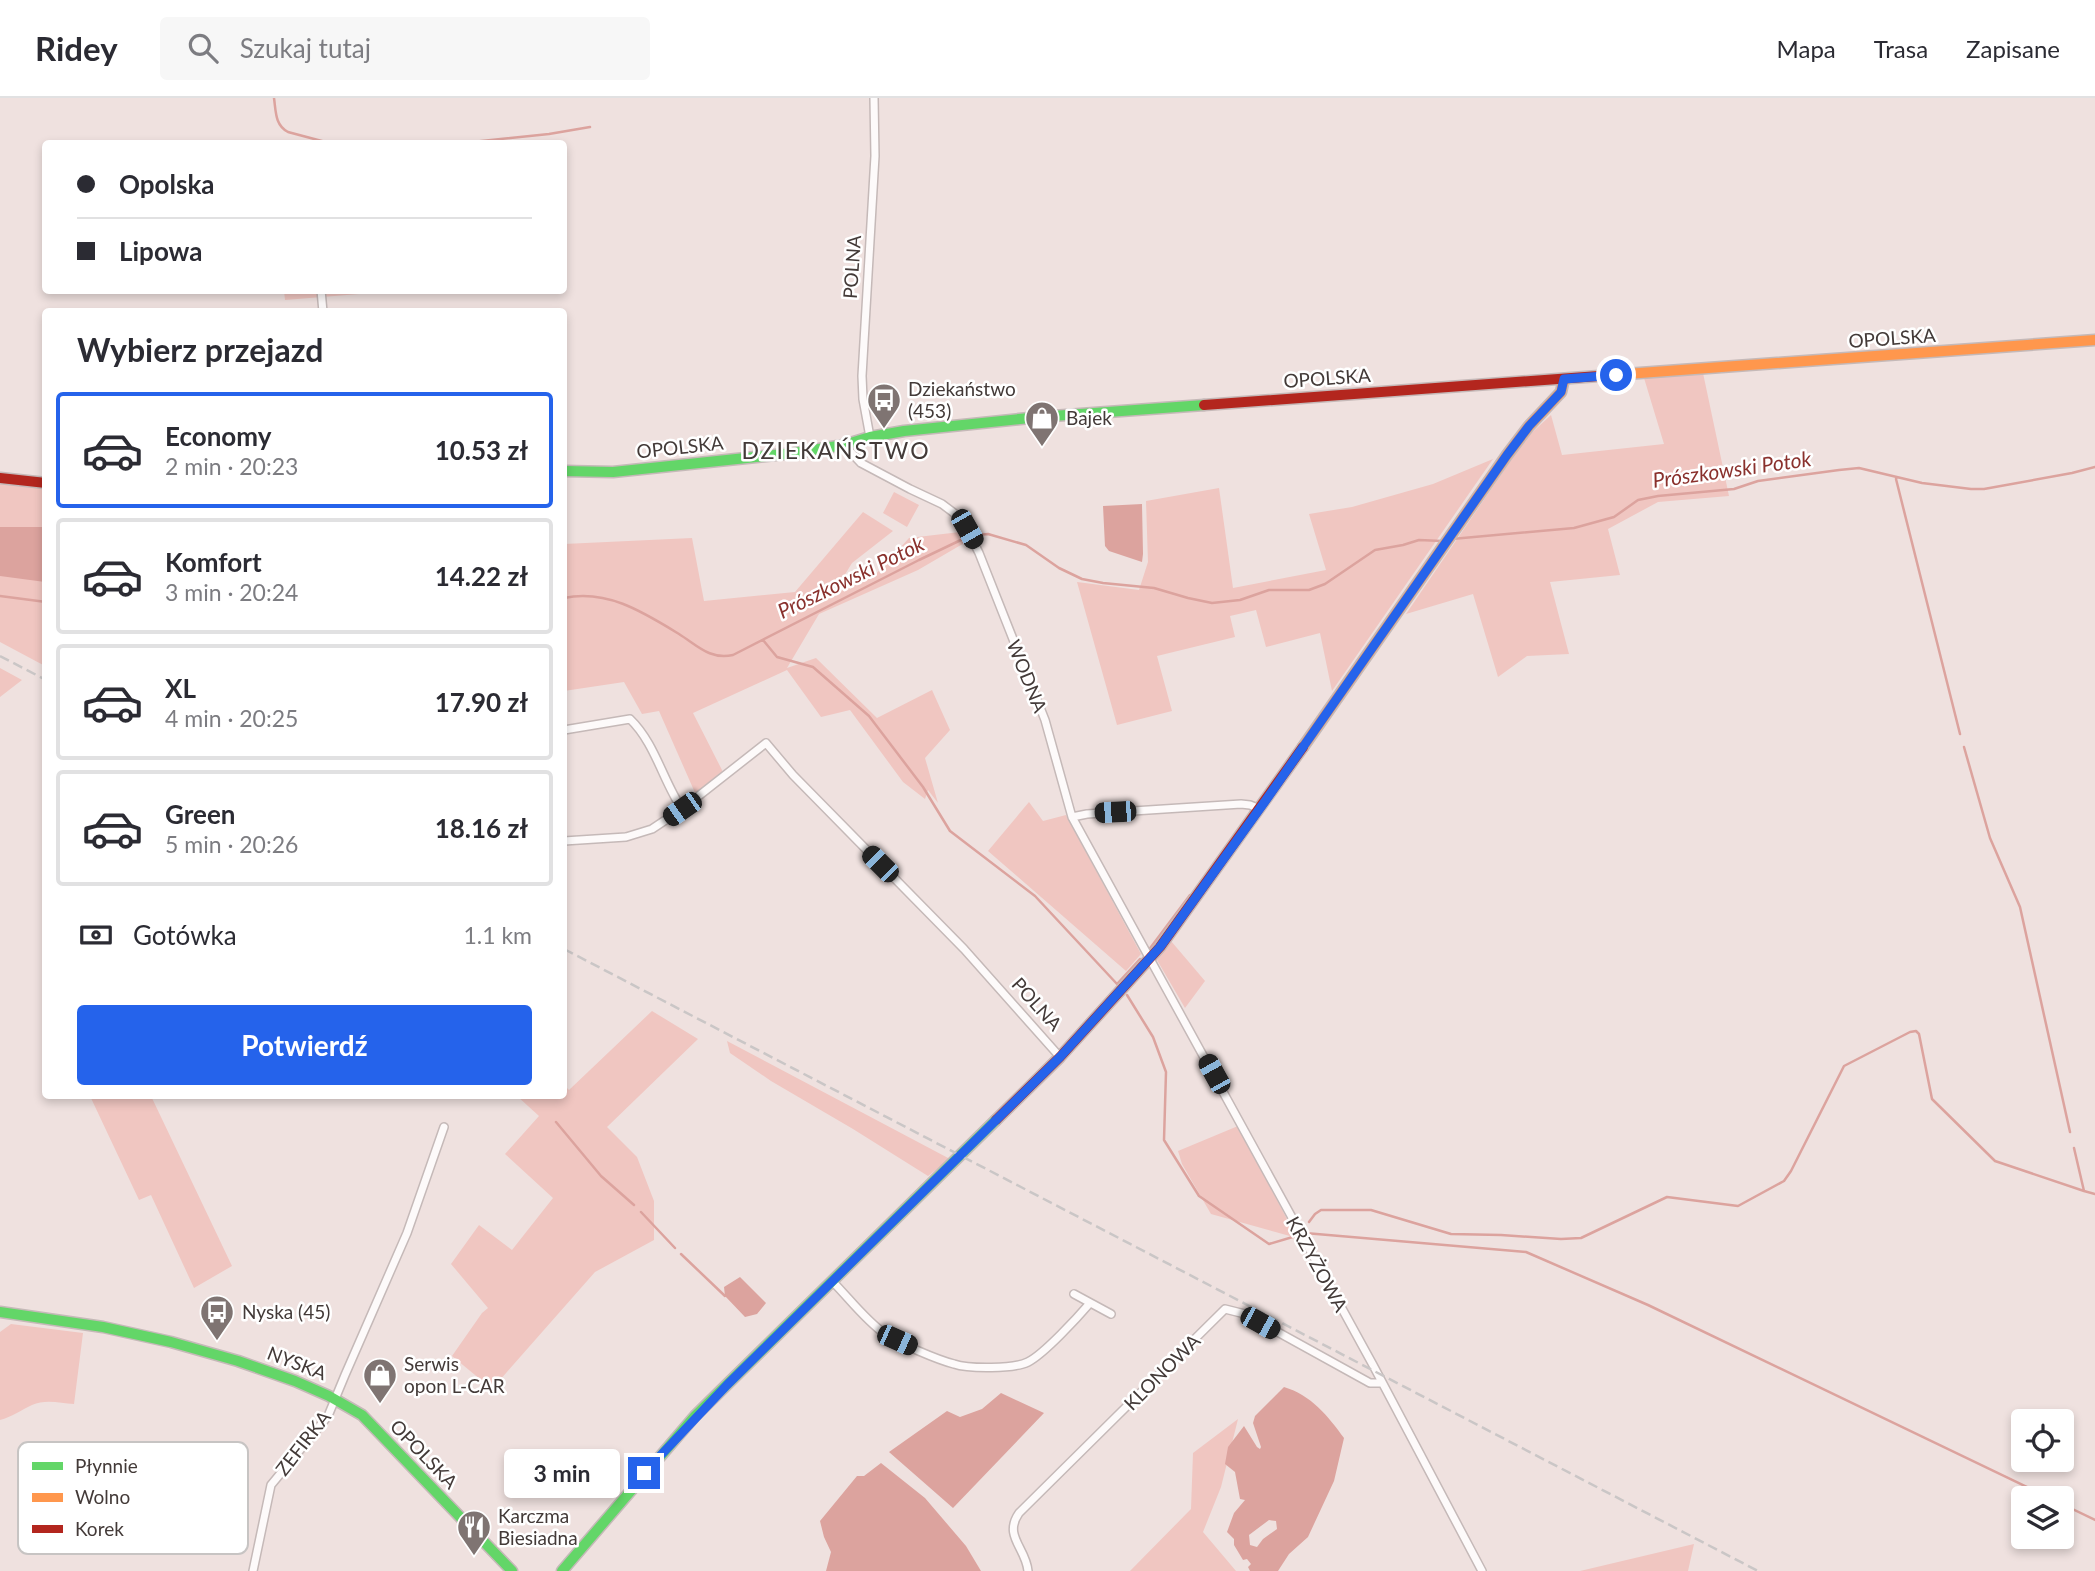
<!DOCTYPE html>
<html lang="pl">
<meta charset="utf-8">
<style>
body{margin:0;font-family:Lato,sans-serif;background:#f7f7f7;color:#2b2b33;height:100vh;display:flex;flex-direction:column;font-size:26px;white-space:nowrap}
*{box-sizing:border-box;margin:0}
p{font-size:23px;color:#7c7c81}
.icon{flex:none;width:38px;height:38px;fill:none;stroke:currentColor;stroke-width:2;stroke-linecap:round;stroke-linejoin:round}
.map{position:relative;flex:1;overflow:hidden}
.side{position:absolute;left:42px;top:210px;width:525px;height:791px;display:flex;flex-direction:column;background:#fff;border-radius:7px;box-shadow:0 4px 10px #0003}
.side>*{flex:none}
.banner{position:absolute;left:42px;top:42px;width:525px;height:154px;border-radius:7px;box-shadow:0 4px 10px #0003;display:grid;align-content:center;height:154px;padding:0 35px;background:#fff}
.controls{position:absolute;left:2011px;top:1311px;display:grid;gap:14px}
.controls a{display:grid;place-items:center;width:63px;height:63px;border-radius:7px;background:#fff;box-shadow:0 4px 10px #0003;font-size:35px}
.end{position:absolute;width:32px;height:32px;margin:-16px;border:9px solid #2563eb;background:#fff;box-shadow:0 0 0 4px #fff}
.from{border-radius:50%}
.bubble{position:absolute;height:49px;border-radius:7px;background:#fff;box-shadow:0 4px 10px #0003;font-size:23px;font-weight:700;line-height:49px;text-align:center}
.car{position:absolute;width:21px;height:42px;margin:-21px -10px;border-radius:9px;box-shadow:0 0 5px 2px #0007;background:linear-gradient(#222 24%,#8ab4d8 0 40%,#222 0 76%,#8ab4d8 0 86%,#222 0)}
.banner b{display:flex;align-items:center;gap:24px;height:66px;font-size:26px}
.banner b+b{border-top:2px solid #e1e1e2}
.banner i{width:18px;height:18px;background:#2b2b33}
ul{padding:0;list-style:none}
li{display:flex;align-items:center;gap:21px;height:116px;margin:0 14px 10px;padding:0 21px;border:4px solid #e1e1e2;border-radius:7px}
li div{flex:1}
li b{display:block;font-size:26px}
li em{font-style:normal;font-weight:700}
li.current{border-color:#2563eb}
li>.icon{width:63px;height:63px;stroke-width:1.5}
h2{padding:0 35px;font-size:32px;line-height:84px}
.pay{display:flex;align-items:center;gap:18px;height:77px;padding:0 35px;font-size:26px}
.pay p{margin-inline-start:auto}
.cta{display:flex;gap:14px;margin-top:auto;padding:14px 35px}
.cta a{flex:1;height:80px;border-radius:7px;background:#2563eb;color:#fff;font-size:28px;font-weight:700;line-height:80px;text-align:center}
header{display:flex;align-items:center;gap:42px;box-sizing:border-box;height:98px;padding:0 35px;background:#fff;border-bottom:2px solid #e1e1e2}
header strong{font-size:33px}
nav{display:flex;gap:38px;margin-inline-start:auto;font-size:24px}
.search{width:490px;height:63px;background:#f7f7f7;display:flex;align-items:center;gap:18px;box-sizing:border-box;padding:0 24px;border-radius:7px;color:#7c7c81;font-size:26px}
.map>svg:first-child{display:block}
.green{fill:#f0c6c1}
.water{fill:#dca39e;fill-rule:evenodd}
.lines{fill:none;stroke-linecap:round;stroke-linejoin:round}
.stream{stroke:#dca39e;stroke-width:2.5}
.street-casing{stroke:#c5b9b8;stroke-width:10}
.fast-casing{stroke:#c5b9b8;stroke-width:13}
.slow-casing{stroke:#c5b9b8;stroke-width:13}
.jam-casing{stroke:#c5b9b8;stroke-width:13}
.street{stroke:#fdfafa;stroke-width:7}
.fast{stroke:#63d668;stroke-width:10}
.slow{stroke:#ff974d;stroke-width:10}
.jam{stroke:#b3261e;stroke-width:10}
.rail{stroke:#cac6c6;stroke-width:2.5;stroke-dasharray:10 5;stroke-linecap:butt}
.route{stroke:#2563eb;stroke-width:9}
.labels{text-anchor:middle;stroke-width:5;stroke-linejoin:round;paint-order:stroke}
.street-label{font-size:19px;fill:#433a38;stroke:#fff}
.poi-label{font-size:19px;fill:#433a38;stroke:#fff;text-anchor:start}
.water-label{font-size:21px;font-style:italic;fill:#8a312d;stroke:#fff}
.quarter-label{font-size:23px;letter-spacing:2px;fill:#433a38;stroke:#fff}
.key{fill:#fff;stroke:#c7c4c3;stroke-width:2}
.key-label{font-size:19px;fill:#433a38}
</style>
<header>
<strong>Ridey</strong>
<div class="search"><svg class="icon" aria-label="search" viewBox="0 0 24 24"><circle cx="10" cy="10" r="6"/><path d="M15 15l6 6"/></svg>Szukaj tutaj</div>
<nav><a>Mapa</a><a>Trasa</a><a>Zapisane</a></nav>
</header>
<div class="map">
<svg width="2095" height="1473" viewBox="0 0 2095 1473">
<rect width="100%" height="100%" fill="#efe1df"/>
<path class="green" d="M358,192L359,196L285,202L284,193Z
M1703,275L1729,398L1658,404L1608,431L1620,477L1550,484L1569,556L1527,558L1498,579L1473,496L1406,516L1526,340L1551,317L1562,357L1664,346L1644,280Z
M1493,361L1332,593L1320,535L1266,549L1256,512L1230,518L1235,539L1157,558L1172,613L1117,627L1077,484L1139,492L1148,464L1146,403L1219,390L1233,490L1326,472L1309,416L1352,409L1433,386Z
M0,385L45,389V568L0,544Z
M894,394L919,407L907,429L883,415Z
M863,414L893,433L852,465L841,483L874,478L909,440L960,434L966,444L918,472L819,516L787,570L816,560L877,620L932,592L950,632L925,660L938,705L928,692L925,701L903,684L850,612L821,619L787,572L693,615L723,674L696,697L659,613L642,616L624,584L564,593V446L692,440L704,503L795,494Z
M0,570L22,582L0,599Z
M1029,704L1043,723L1066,717L1141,856L1126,873L988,753Z
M1171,843L1205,883L1185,910L1157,862Z
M652,913L698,941L607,1029L637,1059L654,1103V1142L595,1174L492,1291L452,1258L482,1215L488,1210L451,1166L479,1127L512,1152L553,1100L505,1056L539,1018L517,998H564V987L569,992Z
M727,943L950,1061L928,1078L853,1031L771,983L730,955Z
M90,998H151L232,1168L194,1190L151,1097L139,1102Z
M1238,1028L1297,1140L1211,1116L1182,1066L1178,1053Z
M11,1226L83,1235L74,1306C60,1305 45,1301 32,1307C21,1312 12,1319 0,1322V1234Z
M1238,1321L1221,1389L1203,1434L1236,1473H1130L1191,1411L1193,1355Z
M1694,1446L1688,1473H1580Z"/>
<path class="water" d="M1142,406L1143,456L1142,464L1109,453L1105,448L1103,408Z
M0,429H45V484L0,478Z
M740,1179L766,1205L757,1216L745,1219L725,1198L724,1189Z
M1284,1289C1311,1297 1328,1318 1344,1340L1334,1383L1308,1439L1289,1456L1278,1473H1250L1248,1469L1251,1466L1247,1461L1243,1462L1234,1447V1441L1227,1434L1234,1415L1245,1402L1240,1401L1235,1374L1225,1366L1228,1349L1244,1328L1257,1349L1260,1351L1261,1349L1253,1325L1255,1318ZM1269,1422L1276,1423L1277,1431L1263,1441L1257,1449L1250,1447L1249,1437Z
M1001,1295L1044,1315L953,1410L889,1354L947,1313L960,1319L982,1311Z
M881,1365L925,1400L966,1448L981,1473H826L831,1454L824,1439L820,1423L857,1378H864Z"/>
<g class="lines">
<path class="stream" d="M274,0C276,14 275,27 288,34L333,46
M453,46L549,36L590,29
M1896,381L1960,636
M1452,441L1574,430L1614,419L1638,402L1658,398L1734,391L1758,383L1839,372L1859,370L1922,385L1971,391H1984L2072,375L2095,369
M0,498L46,504
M564,500C607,491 643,514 679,536C698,548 710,562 733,557L919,462L963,441L977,437L988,436L1026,447L1059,470L1082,481L1103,485L1154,490L1188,500L1212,505L1240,502L1269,492H1309L1325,486L1375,452L1403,447L1419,442L1442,443
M763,542L777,559L813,569L869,618L923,689L950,733L1035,798L1117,886L1140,861
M1964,649L1990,740L2020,809L2070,1034
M1148,853L1190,797
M1127,897L1153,939L1166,974L1164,1042L1199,1098L1269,1146L1296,1138
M556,1024L601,1078L634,1107
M2074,1050L2084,1093L2095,1096
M641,1114L675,1150
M1309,1124L1315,1116L1321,1112H1371L1451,1136L1501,1137L1561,1141L1581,1140L1667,1099L1738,1108L1784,1083L1791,1073L1844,968L1910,934L1916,933L1919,936L1932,1001L1995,1063L2084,1093
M1305,1132V1135L1526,1154L1648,1207L2050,1400
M681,1156L725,1198
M2062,1406L2095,1422"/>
<g class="street-casing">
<path id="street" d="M321,192L323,214
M870,339L863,301L862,278L875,58L874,0
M844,347L861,365L910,391L942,406L954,415L967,431L979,455L1045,622L1072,719L1373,1267L1482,1473
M564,632L630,621C655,645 663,683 682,711
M1072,719L1087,716L1241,706L1250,707L1260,711
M564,743L626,739L652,731L682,711L766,645L793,677L964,851L1060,959
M832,1183C849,1200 865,1222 885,1236C898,1245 938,1262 954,1266C969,1271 1014,1271 1028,1264C1044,1256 1078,1219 1090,1205
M1074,1196L1111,1216
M253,1473L271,1387L328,1318L345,1277L407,1135L444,1029
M1028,1473C1026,1450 1003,1438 1019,1415L1225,1211L1245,1216L1370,1285H1381"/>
</g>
<g class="fast-casing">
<path id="fast" d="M564,373L613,374L794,355L844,347L870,339L904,333L1039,319L1204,307
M0,1214L103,1229L171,1244L238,1263L295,1283L329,1298L362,1317L512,1473
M562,1473L695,1318L996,1022"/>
</g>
<g class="slow-casing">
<path id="slow" d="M1626,276L2095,242
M1303,649L1507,357L1529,328L1561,294L1564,281"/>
</g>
<g class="jam-casing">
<path id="jam" d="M1204,307L1626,276
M0,380L46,385
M996,1022L1060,959L1160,849L1303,649"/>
</g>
<use href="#street" class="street"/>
<use href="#fast" class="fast"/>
<use href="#slow" class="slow"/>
<use href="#jam" class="jam"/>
<path class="rail" d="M0,558L46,582
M564,851L1758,1473"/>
</g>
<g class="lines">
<path class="route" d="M644,1375L727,1287L1060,959L1160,849L1266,702L1507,357L1529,328L1561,294L1564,281L1616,277"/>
</g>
<defs>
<g id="bus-pin" transform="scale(1.75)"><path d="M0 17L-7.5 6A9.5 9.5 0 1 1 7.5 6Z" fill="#7f7472" stroke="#fff"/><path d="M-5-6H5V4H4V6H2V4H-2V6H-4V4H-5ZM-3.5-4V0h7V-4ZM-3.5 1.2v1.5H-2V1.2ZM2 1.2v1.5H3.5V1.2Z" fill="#fff"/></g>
<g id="shop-pin" transform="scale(1.75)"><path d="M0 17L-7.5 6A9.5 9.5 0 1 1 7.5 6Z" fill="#7f7472" stroke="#fff"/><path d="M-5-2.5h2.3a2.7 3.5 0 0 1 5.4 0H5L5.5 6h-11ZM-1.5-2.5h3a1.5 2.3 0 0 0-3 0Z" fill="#fff"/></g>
<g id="restaurant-pin" transform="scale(1.75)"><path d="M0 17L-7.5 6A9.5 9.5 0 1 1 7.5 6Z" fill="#7f7472" stroke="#fff"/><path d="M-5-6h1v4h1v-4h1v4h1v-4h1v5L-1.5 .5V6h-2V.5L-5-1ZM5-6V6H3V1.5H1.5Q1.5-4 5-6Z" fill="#fff"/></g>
</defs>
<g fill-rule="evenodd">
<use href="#bus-pin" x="884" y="302"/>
<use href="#shop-pin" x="1042" y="320"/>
<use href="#bus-pin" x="217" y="1214"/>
<use href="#shop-pin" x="380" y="1277"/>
<use href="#restaurant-pin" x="474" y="1429"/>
</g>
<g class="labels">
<g class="street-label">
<text transform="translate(852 169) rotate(-86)" y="7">POLNA</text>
<text transform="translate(1892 240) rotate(-4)" y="7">OPOLSKA</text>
<text transform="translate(1327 280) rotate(-4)" y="7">OPOLSKA</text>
<text transform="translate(680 349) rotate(-6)" y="7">OPOLSKA</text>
<text transform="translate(1027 578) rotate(68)" y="7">WODNA</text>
<text transform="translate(1037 906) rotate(48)" y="7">POLNA</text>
<text transform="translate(1317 1166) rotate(61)" y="7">KRZYŻOWA</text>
<text transform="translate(297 1265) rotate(21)" y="7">NYSKA</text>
<text transform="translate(1162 1274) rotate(-45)" y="7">KLONOWA</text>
<text transform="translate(303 1345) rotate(-52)" y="7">ZEFIRKA</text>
<text transform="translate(424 1356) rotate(46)" y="7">OPOLSKA</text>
</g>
<g class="poi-label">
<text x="908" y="298">Dziekaństwo<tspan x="908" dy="22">(453)</tspan></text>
<text x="1066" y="327">Bajek</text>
<text x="242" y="1221">Nyska (45)</text>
<text x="404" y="1273">Serwis<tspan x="404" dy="22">opon L-CAR</tspan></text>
<text x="498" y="1425">Karczma<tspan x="498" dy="22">Biesiadna</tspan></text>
</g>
<g class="water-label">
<text transform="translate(1732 372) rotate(-8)" y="7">Prószkowski Potok</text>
<text transform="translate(851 480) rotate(-26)" y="7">Prószkowski Potok</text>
</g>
<g class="quarter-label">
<text x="836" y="361">DZIEKAŃSTWO</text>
</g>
</g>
<rect x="18" y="1344" width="230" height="112" rx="10" class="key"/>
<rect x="32" y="1364" width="31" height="8" fill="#63d668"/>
<rect x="32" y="1395" width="31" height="9" fill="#ff974d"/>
<rect x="32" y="1427" width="31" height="8" fill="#b3261e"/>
<g class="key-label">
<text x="75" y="1375">Płynnie</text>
<text x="75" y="1406">Wolno</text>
<text x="75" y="1438">Korek</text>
</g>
</svg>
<div class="controls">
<a><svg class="icon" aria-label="locate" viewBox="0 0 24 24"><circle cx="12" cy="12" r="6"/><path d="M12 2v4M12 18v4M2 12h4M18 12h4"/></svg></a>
<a><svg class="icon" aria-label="layers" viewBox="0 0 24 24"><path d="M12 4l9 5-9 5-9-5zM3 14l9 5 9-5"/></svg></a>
</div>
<i class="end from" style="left:1616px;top:277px"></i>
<i class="end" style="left:644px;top:1375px"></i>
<div class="bubble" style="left:504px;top:1351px;width:116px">3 min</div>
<i class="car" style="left:967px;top:431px;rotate:150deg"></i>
<i class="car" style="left:682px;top:711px;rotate:235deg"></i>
<i class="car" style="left:1115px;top:714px;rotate:267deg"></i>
<i class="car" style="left:880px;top:766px;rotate:315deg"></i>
<i class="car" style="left:1214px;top:976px;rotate:331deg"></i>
<i class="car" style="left:1260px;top:1225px;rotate:119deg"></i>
<i class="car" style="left:897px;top:1242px;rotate:114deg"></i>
<div class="banner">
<b><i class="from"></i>Opolska</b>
<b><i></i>Lipowa</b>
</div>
<section class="side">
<h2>Wybierz przejazd</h2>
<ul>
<li class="current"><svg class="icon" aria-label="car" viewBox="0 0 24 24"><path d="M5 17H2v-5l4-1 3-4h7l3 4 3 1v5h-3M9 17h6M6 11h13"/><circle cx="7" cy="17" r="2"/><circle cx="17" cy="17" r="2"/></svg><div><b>Economy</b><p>2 min · 20:23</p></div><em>10.53 zł</em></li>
<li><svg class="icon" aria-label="car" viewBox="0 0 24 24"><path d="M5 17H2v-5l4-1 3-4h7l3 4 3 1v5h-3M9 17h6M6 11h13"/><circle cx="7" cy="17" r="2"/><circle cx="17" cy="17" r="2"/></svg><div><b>Komfort</b><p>3 min · 20:24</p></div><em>14.22 zł</em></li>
<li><svg class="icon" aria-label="car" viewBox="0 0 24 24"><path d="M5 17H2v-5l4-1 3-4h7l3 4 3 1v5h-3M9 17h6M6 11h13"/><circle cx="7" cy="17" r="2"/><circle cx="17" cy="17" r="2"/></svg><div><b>XL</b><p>4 min · 20:25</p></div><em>17.90 zł</em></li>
<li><svg class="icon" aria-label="car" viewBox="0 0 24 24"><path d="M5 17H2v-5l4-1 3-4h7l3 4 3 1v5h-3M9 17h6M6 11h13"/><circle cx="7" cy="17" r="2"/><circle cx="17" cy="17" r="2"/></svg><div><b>Green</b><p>5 min · 20:26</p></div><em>18.16 zł</em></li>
</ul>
<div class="pay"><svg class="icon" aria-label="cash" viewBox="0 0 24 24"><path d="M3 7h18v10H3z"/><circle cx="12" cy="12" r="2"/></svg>Gotówka<p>1.1 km</p></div>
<div class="cta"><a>Potwierdź</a></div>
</section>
</div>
